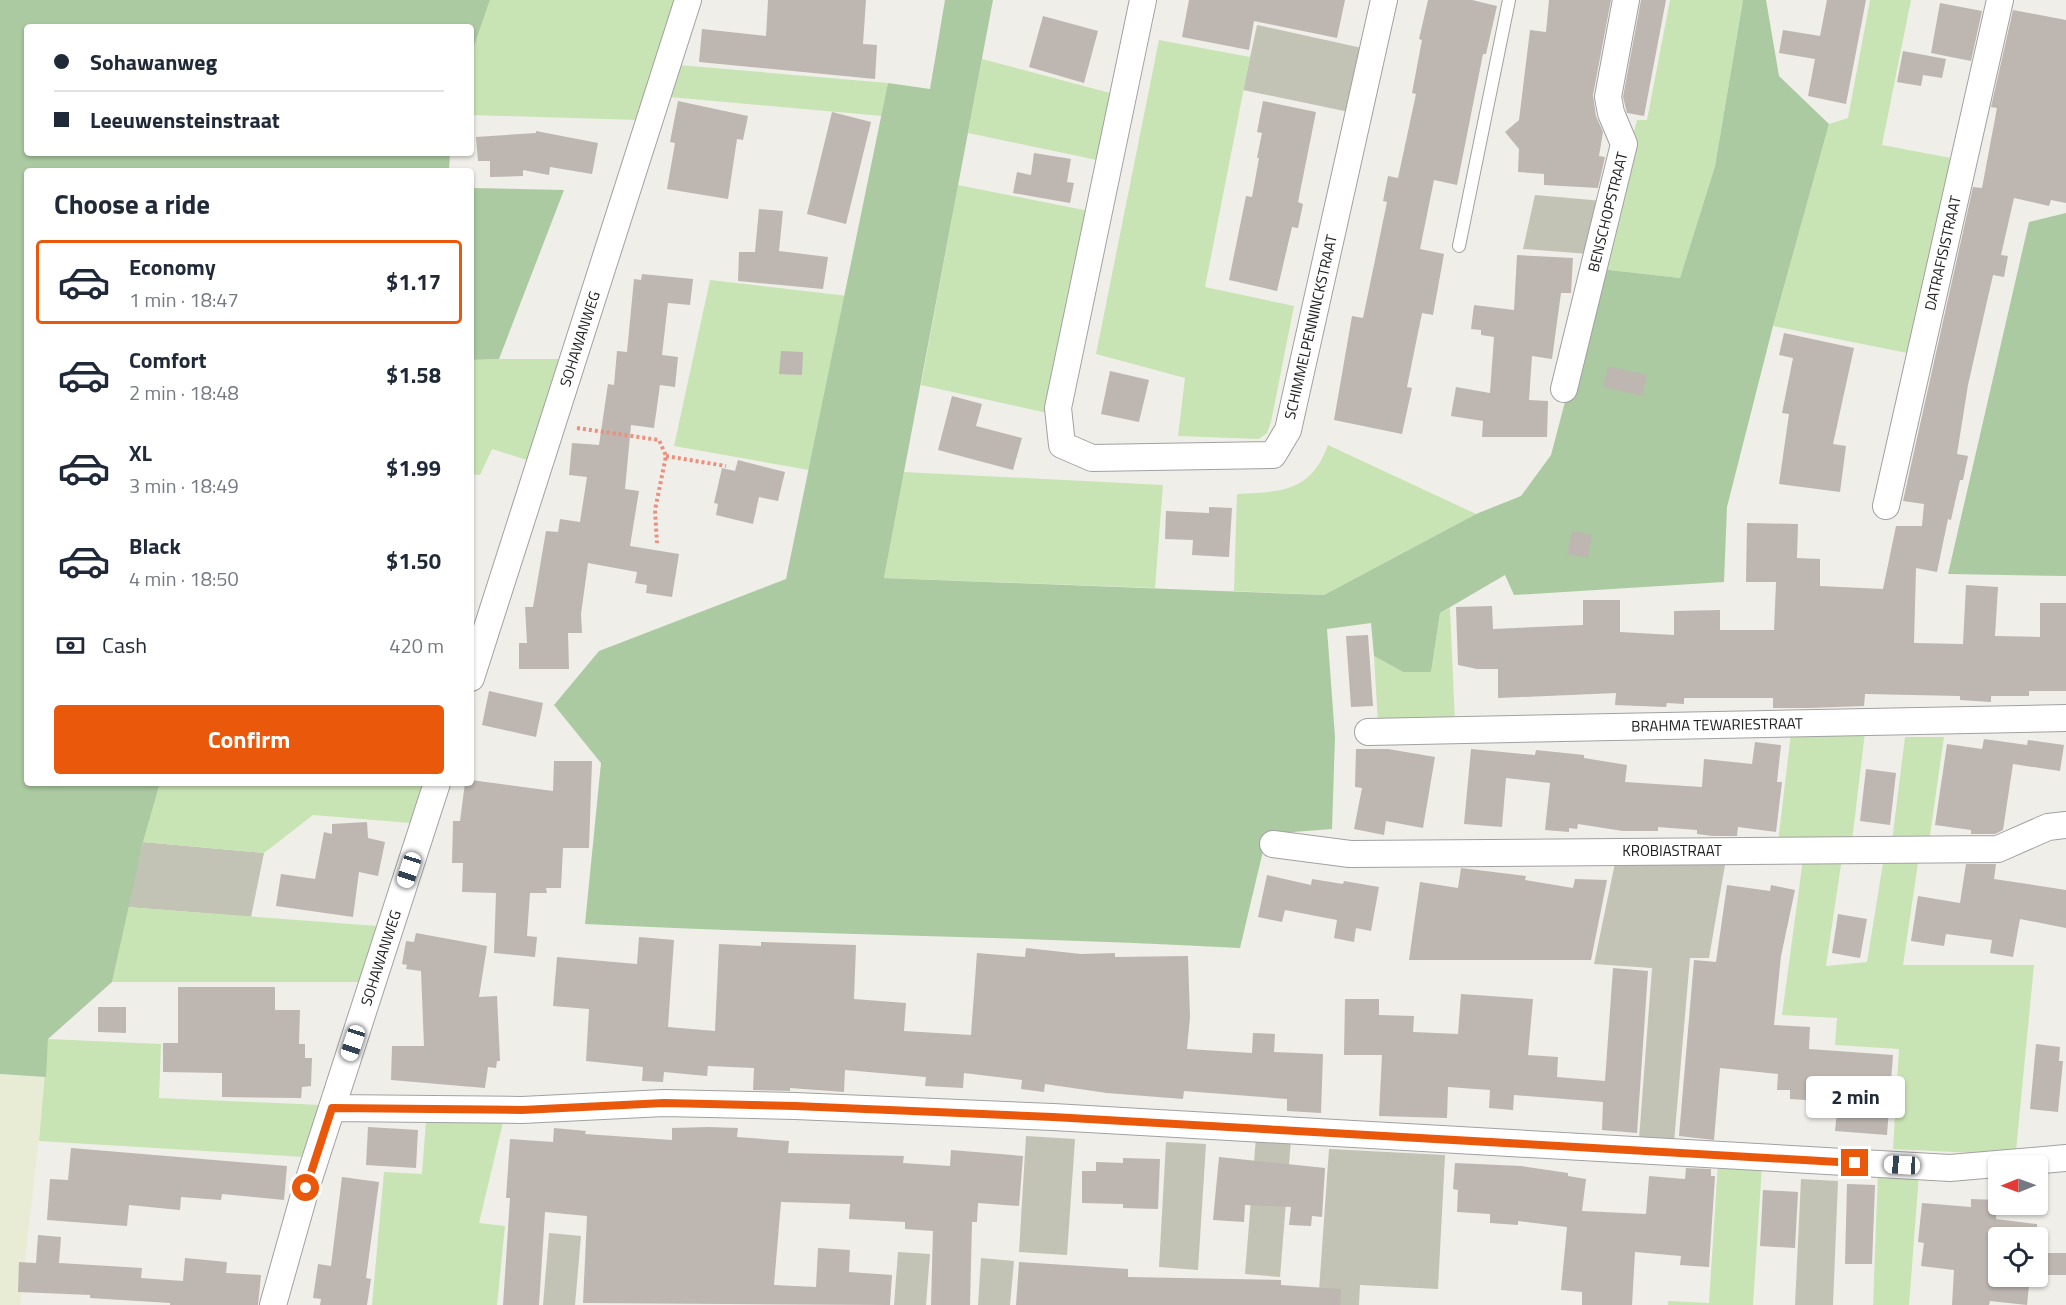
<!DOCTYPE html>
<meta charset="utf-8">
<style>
body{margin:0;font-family:"Titillium Web",sans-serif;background:#f2f2f3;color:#1f2937;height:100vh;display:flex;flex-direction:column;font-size:22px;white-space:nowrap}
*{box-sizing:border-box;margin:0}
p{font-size:20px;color:#747a83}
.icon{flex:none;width:33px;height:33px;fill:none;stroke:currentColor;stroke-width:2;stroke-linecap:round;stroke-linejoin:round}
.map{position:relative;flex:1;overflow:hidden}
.panel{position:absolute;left:24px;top:168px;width:450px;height:618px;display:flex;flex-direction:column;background:#fff;border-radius:6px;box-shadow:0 2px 4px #0004}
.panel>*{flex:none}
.guide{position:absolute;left:24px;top:24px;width:450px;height:132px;border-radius:6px;box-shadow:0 2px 4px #0004;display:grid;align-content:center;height:132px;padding:0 30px;background:#fff}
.needle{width:39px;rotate:269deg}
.controls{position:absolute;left:1988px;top:1155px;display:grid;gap:12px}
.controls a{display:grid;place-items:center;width:60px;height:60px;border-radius:6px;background:#fff;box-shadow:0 2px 4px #0004;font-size:30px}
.end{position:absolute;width:27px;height:27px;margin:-14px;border:8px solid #ea580c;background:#fff;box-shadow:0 0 0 3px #fff}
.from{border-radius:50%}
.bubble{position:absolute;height:42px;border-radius:6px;background:#fff;box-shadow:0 2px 4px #0004;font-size:20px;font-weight:700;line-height:42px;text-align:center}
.car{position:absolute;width:18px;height:36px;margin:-18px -9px;border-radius:8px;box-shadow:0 0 4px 2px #0007;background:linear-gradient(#fff 24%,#345 0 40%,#fff 0 76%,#345 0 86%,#fff 0)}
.guide b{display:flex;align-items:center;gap:21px;height:57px;font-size:22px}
.guide b+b{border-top:2px solid #e0e1e3}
.guide i{width:15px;height:15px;background:#1f2937}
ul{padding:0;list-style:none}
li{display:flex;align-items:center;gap:18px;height:84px;margin:0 12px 9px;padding:0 18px;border:3px solid transparent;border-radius:6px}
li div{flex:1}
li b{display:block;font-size:22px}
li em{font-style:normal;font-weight:700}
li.selected{border-color:#ea580c}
li>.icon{width:54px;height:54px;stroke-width:1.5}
h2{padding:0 30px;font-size:27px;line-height:72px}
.pay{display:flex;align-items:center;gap:15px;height:66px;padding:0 30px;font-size:22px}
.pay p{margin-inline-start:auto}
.primary-button{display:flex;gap:12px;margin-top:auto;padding:12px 30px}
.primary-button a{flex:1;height:69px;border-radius:6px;background:#ea580c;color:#fff;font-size:24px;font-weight:700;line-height:69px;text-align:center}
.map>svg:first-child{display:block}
.construction{fill:#c2c3b4}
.farmland{fill:#e9ecd5}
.grass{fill:#c8e4b4}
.forest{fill:#abcaa1}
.building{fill:#bdb6b1}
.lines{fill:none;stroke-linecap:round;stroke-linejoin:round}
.lane-casing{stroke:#a1a1a1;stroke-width:14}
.street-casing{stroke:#a1a1a1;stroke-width:28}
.path{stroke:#eb907d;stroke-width:4;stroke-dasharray:3 3;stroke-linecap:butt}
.lane{stroke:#fff;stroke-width:12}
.street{stroke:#fff;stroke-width:26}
.route{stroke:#ea580c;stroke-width:8}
.labels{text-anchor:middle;stroke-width:5;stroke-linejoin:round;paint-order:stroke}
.street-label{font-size:15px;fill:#202020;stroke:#fff}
</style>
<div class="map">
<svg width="2066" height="1305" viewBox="0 0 2066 1305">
<rect width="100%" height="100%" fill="#f0eee8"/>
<path class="construction" d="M1257,25L1362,48L1349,112L1243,90Z
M1535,195L1603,201L1589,254L1523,249Z
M143,842L264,853L251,917L127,907Z
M1616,858L1726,859L1709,958H1690L1674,1142L1639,1139L1652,968L1594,964Z
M1026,1136L1075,1139L1067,1255L1019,1252Z
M1256,1137L1291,1140L1280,1277L1245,1274Z
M1166,1142L1206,1144L1198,1270L1159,1267Z
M1329,1149L1445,1155L1438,1289L1360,1285L1359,1305H1318Z
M1801,1179L1838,1181L1833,1305H1795Z
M549,1233L581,1236L575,1305H543Z
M898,1252L930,1254L926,1305H894Z
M981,1258L1014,1261L1010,1305H978Z"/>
<path class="farmland" d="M0,1074L46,1077L20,1305H0Z"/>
<path class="grass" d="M490,0H675L639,120L471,115V55Z
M1670,0H1743L1715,166L1680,278L1600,269L1637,120H1647Z
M1870,0H1911L1882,145L1951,158L1907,353L1773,326L1829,124L1848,118Z
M1159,40L1250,57L1205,287L1294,306L1271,422L1267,433L1259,439L1178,436L1185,378L1096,354Z
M982,59L1110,93L1097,160L968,133Z
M678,65L888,83L882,116L670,97Z
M958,185L1089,211L1047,413L921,385Z
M710,280L848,296L809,470L674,446Z
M499,359H561L527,460L492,449L480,475L471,474V360Z
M1328,445L1476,514L1324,595L1234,591L1237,494C1281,492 1311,492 1328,445Z
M904,472L1163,485L1155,588L884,578Z
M1450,608L1455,723L1378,724L1374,656L1403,672H1431L1440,613Z
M1865,732L1852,841L1778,842L1791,733Z
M1905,737H1944L1929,842L1892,841Z
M160,783H408L423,786L411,823L313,815L264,853L143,842Z
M1842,858L1826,966L1867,962L1883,863H1918L1903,965H2034L2016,1151L1996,1154L1893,1149L1899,1049L1835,1045L1837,1018L1782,1015L1803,859Z
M127,907L377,926L360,982H112Z
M48,1039L161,1044L159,1098L321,1105L305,1157L39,1141Z
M426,1121L503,1122L479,1223L505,1226L497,1305H372L384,1172L422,1174Z
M1718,1162L1762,1165L1753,1305H1668V1301L1709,1303Z
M1878,1171L1919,1175L1909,1305H1873Z"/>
<path class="forest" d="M0,0H490L471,55V27H27V153H450L449,171H27V783H160L143,842L112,982L48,1039L46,1077L0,1074Z
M945,0H993L884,578L1324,595L1476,514L1521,496L1551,455L1600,269L1680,278L1715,166L1743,0H1766L1779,76L1829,124L1773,326L1727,507L1724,582L1514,595L1505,575L1440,613L1431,672H1403L1374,656L1371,623L1327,629L1335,737L1332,829L1267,834L1240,948C1022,936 803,935 585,924L601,763L554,705L599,651L786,579L888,83L930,89Z
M471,188L564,190L499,359L471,360Z
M2066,213V576L1948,574L2029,222Z"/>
<path class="building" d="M768,0H866L863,44L877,45L875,79L699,62L702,29L766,36Z
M1189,0H1345L1337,38L1254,21L1249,50L1182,37Z
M1428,0H1472L1497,6L1486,54H1483L1457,185L1434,180L1420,249L1444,254L1433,315L1422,313L1407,387L1412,388L1402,434L1334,420L1352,316L1363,318L1387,202L1383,201L1388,176L1398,178L1416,94L1412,93L1422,40L1419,39Z
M1549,0H1611L1593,95L1596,116L1603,132L1599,156L1605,157L1598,188L1544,185V174L1518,172L1519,149L1505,132L1519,120L1530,30L1546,32Z
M1641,0H1666L1644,116L1627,113L1623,97Z
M1827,0H1866L1846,104L1808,96L1815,59L1779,53L1783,30L1820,36Z
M1940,3L1982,11L1971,61L1931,53Z
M2013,10L2066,20V203L2051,200L2049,206L2014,198L2001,255L2008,256L2004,277L1993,275L1968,385L1957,454L1968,456L1963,480H1960L1951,520L1948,519L1937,572L1916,568L1914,643L1963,644L1966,585L1998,587L1995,636L2040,637V603H2066V691H2029V696H1991V702L1960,700V696L1865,694L1864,706L1809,708H1773V698H1684V704L1667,703L1666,707L1615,705L1616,693L1498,698V669H1477L1458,665L1456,607L1492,606L1493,629L1583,625V600H1620V632L1674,635V611L1720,610V630H1774L1776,582H1746L1747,523L1798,524L1797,558L1820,559V586L1883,589L1896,526H1922L1924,504L1903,501L1973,187L1982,188L1997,108L1991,107Z
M1043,16L1098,31L1084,83L1029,67Z
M1903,51L1946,59L1942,78L1923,75L1921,86L1897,82Z
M678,101L748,116L743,140L737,139L728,199L667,189L675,143L670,142Z
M1263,101L1316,112L1298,202L1303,204L1298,228L1292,227L1277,291L1229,280L1246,196L1252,197L1259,158H1257L1262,133L1257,132Z
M832,112L871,122L846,224L807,214Z
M536,131L598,143L592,174L550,167L549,175L523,170V176L490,177V161H478L476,137L536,133Z
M1034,153L1071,159L1067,182L1074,183L1070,203L1013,193L1017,172L1031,175Z
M759,209L783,211L779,251L828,257L823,289L738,281L739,252H755Z
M1517,255L1573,258L1571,293H1561L1552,359L1532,356L1529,400L1548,401L1547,437H1482L1483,421L1451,416L1456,387L1490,393L1494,337L1481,335V330L1471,329L1474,305L1514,310Z
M642,274L693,279L690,305L668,303L662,355L678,357L675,387L660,385L654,428L631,425L625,489L639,491L630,546L679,554L672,597L646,593L647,585L635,583L637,572L588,563L581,614L582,633H568L569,669H519V643H527L525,607H533L546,531L558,532L560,519L580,522L587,477L569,475L572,443L599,445L608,384L614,385L617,351L627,352L634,279L641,280Z
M1784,333L1854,348L1833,444L1846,446L1840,492L1779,484L1789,414L1782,413L1793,358L1779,355Z
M781,351L803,352L802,375L779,374Z
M1608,366L1647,375L1642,396L1603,387Z
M1110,371L1149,380L1139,422L1101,414Z
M952,396L982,404L976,426L1022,438L1013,470L938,450Z
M738,460L785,472L778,501L759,497L753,524L716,515L718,504L714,503L722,468L735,471Z
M1209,507L1232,508L1229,557L1192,555L1193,540L1165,539L1166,511L1209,513Z
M1572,531L1592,535L1588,558L1567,554Z
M1368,635L1373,706L1351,707L1346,636Z
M489,691L543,703L536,737L482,725Z
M1984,739L2027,745L2028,740L2064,745L2060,771L2013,764L2003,830L1995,834H1971V830L1935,825L1947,744L1982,749Z
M1755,742L1781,745L1777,782H1782L1776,832L1738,827L1737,836H1713L1697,834V830L1658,827V831H1623L1578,824L1577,829L1569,828V832L1545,830L1550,783L1506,778L1502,827L1464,824L1471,749L1535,755L1536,750L1584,755V758L1627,765L1625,782L1702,787L1704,759L1752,764Z
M1356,749H1388L1435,757L1423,828L1386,821L1384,835L1354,829L1362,788L1355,787Z
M554,761H592L589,848H563L561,888H546L547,893H530L527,936L537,937L535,957L494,953L496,893L462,892L463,863H452L453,821H460L465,783H471V780L553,791Z
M1866,769L1896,773L1890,825L1860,821Z
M367,822L368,838L385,842L378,876L359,872L353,917L276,906L281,874L315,879L324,832L332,834V824Z
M1966,864H1996L1994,879L2066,890V928L2020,919L2013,957L1990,953L1992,940L1946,934L1944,946L1911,941L1918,896L1960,903Z
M1461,868L1526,876L1525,880L1573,888L1575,879L1607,880L1591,960H1409L1420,882L1458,888Z
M1267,875L1311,885L1312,879L1343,884L1344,881L1379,887L1371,931L1356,928L1354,942L1334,938L1337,920L1285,910L1282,922L1258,917Z
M1727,885L1770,891L1771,885L1795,890L1781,956L1774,1025L1810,1027L1809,1049L1893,1055L1887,1135L1835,1131L1838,1102L1790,1099V1090H1777L1778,1074L1720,1068L1714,1140L1679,1136L1694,960L1716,962Z
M1838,914L1867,919L1860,958L1832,953Z
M416,933L487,946L479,997L497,996L500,1061H497L496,1068L488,1067L485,1088L391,1080L392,1046H424L421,971L406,969L407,965L402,964L406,941L414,942Z
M639,937L674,940L668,1027L715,1031L719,944L761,946V942L856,945L854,999L906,1003L904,1031L971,1035L977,953L1025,957L1026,948L1081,954L1115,953V957L1188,956L1190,1017L1187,1049L1252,1053L1253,1033L1275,1034L1274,1052L1323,1054L1321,1113L1287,1111V1099L1184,1091L1183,1099L1107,1093L1045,1084L1044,1092L1021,1089L1022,1080L964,1073L963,1088L925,1086L926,1077L845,1070L844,1092L790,1088V1091L753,1090L754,1068L708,1066L707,1076L664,1072L663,1082L642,1081L643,1067L586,1061L589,1009L553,1006L557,957L637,964Z
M1613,968L1648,971L1637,1133L1602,1130L1603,1102L1514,1095L1513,1110L1489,1108L1490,1090L1448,1087L1447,1118L1379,1116L1382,1055H1344L1345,999H1379V1015L1414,1016L1413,1032L1458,1034L1461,994L1533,999L1528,1055L1558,1057L1557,1077L1605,1081Z
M178,987H275V1010H300L299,1044H305V1058H312L311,1086L302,1087L301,1098L222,1097V1073L163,1072V1043H178Z
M98,1007H126V1033L98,1032Z
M2036,1044L2060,1047L2059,1061H2063L2058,1112L2030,1109Z
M368,1127L418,1130L416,1168L366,1165Z
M708,1127L738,1128L737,1137L789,1141L788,1153L904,1156L903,1163L950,1166L951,1150L1023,1156L1019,1206L978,1203L977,1222H972L970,1305H931L933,1231L905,1229V1222L849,1219L850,1204L781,1202L774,1285L816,1287L818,1248L850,1250L849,1272L892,1275L890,1305L583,1303L587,1216L545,1212L539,1305H503L510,1198H506L510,1139L553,1142L554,1128L586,1131L585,1134L672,1140V1128Z
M71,1148L287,1166L284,1200L222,1194L221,1200L181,1197L180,1210L129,1205L127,1226L47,1220L50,1179L68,1180Z
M1219,1157L1325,1168L1322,1217L1312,1216L1311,1226L1289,1225L1291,1207L1245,1205L1244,1222L1213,1220Z
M1123,1158L1160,1159L1158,1209L1123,1208V1204L1082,1203V1171H1096V1162L1123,1163Z
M1455,1163L1521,1166L1568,1173V1176L1586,1179L1582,1211L1646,1214L1649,1176L1685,1179L1686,1168L1711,1169V1176H1715L1709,1267L1680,1265L1681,1256L1635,1252L1632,1305H1582V1292L1561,1290L1567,1227L1518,1221V1225L1490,1223V1214L1457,1212L1458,1190L1453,1189Z
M342,1177L379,1182L366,1278L371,1279L367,1305H320L321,1299L313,1298L318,1264L331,1266Z
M1847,1184L1875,1185L1872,1264H1845Z
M1763,1190L1798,1192L1795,1248L1760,1246Z
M1971,1199L1997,1200L1996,1219L2037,1224V1238H1994L1992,1276H2030L2027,1305L1990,1301L1989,1305H1952L1954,1270L1921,1266L1924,1243L1918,1242L1922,1203L1971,1207Z
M38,1235L61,1237L59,1263L142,1268L141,1278L183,1281L185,1258L227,1262L226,1273L261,1275L258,1305H170V1303L90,1298V1295L18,1292L19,1262L36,1263Z
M2039,1253H2066V1275H2039Z
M1019,1262L1128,1269V1277L1281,1280V1285L1341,1289L1340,1305H1016Z"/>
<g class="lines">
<g class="lane-casing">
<path id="lane" d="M1459,246L1509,0"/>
</g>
<g class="street-casing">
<path id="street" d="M1143,0L1058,408L1062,445L1092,458L1273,455L1288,430L1384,0
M1564,389L1624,144L1611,113L1608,97L1626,0
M1886,506L2000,0
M471,678L688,0
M1368,732L2066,718
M1273,844L1350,854L1998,849L2048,827L2066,825
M332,1108L522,1110L664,1103L795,1106L1053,1117L1950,1168L2066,1158
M273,1305L306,1188L437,783"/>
</g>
<path class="path" d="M577,428L659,440L666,456L655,510L657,543
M666,456L726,466"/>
<use href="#lane" class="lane"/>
<use href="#street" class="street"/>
</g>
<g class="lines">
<path class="route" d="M306,1188L332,1108L522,1110L664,1103L795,1106L1053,1117L1855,1163"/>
</g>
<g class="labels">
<g class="street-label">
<text transform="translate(1608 212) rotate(-76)" y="5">BENSCHOPSTRAAT</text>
<text transform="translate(1943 253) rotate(-77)" y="5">DATRAFISISTRAAT</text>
<text transform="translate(1311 327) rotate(-77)" y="5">SCHIMMELPENNINCKSTRAAT</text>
<text transform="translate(580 339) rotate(-72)" y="5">SOHAWANWEG</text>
<text transform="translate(1717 725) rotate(-1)" y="5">BRAHMA TEWARIESTRAAT</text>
<text x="1672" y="856">KROBIASTRAAT</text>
<text transform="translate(381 958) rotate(-72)" y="5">SOHAWANWEG</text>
</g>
</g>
</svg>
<div class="controls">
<a><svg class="needle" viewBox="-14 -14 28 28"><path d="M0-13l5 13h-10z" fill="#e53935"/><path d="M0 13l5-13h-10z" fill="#747a83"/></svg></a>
<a><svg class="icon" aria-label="locate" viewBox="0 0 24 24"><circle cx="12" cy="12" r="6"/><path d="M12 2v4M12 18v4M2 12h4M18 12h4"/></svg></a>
</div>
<i class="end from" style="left:306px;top:1188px"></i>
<i class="end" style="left:1855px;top:1163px"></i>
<div class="bubble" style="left:1806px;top:1076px;width:99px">2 min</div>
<i class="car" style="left:409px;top:870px;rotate:198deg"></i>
<i class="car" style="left:353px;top:1043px;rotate:198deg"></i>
<i class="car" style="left:1902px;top:1165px;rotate:273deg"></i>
<div class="guide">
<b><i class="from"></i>Sohawanweg</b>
<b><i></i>Leeuwensteinstraat</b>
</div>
<section class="panel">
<h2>Choose a ride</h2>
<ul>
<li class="selected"><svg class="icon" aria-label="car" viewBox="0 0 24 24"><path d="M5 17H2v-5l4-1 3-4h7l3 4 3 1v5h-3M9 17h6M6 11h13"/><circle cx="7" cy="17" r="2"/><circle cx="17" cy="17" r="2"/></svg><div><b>Economy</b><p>1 min · 18:47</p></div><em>$1.17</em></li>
<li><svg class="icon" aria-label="car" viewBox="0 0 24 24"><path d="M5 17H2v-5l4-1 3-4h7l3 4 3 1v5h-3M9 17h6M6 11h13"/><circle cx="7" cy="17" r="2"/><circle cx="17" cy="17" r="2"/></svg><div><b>Comfort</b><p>2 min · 18:48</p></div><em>$1.58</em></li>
<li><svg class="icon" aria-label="car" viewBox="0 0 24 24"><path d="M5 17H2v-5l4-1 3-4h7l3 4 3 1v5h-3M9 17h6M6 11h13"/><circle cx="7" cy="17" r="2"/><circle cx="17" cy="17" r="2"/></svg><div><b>XL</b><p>3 min · 18:49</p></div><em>$1.99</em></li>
<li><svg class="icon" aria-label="car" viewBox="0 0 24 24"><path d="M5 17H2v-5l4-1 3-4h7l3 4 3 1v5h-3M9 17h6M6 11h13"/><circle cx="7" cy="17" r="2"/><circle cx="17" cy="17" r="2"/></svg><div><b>Black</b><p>4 min · 18:50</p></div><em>$1.50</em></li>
</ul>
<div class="pay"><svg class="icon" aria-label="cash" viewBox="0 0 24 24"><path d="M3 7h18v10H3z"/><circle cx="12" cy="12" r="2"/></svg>Cash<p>420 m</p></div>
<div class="primary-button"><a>Confirm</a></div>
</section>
</div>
